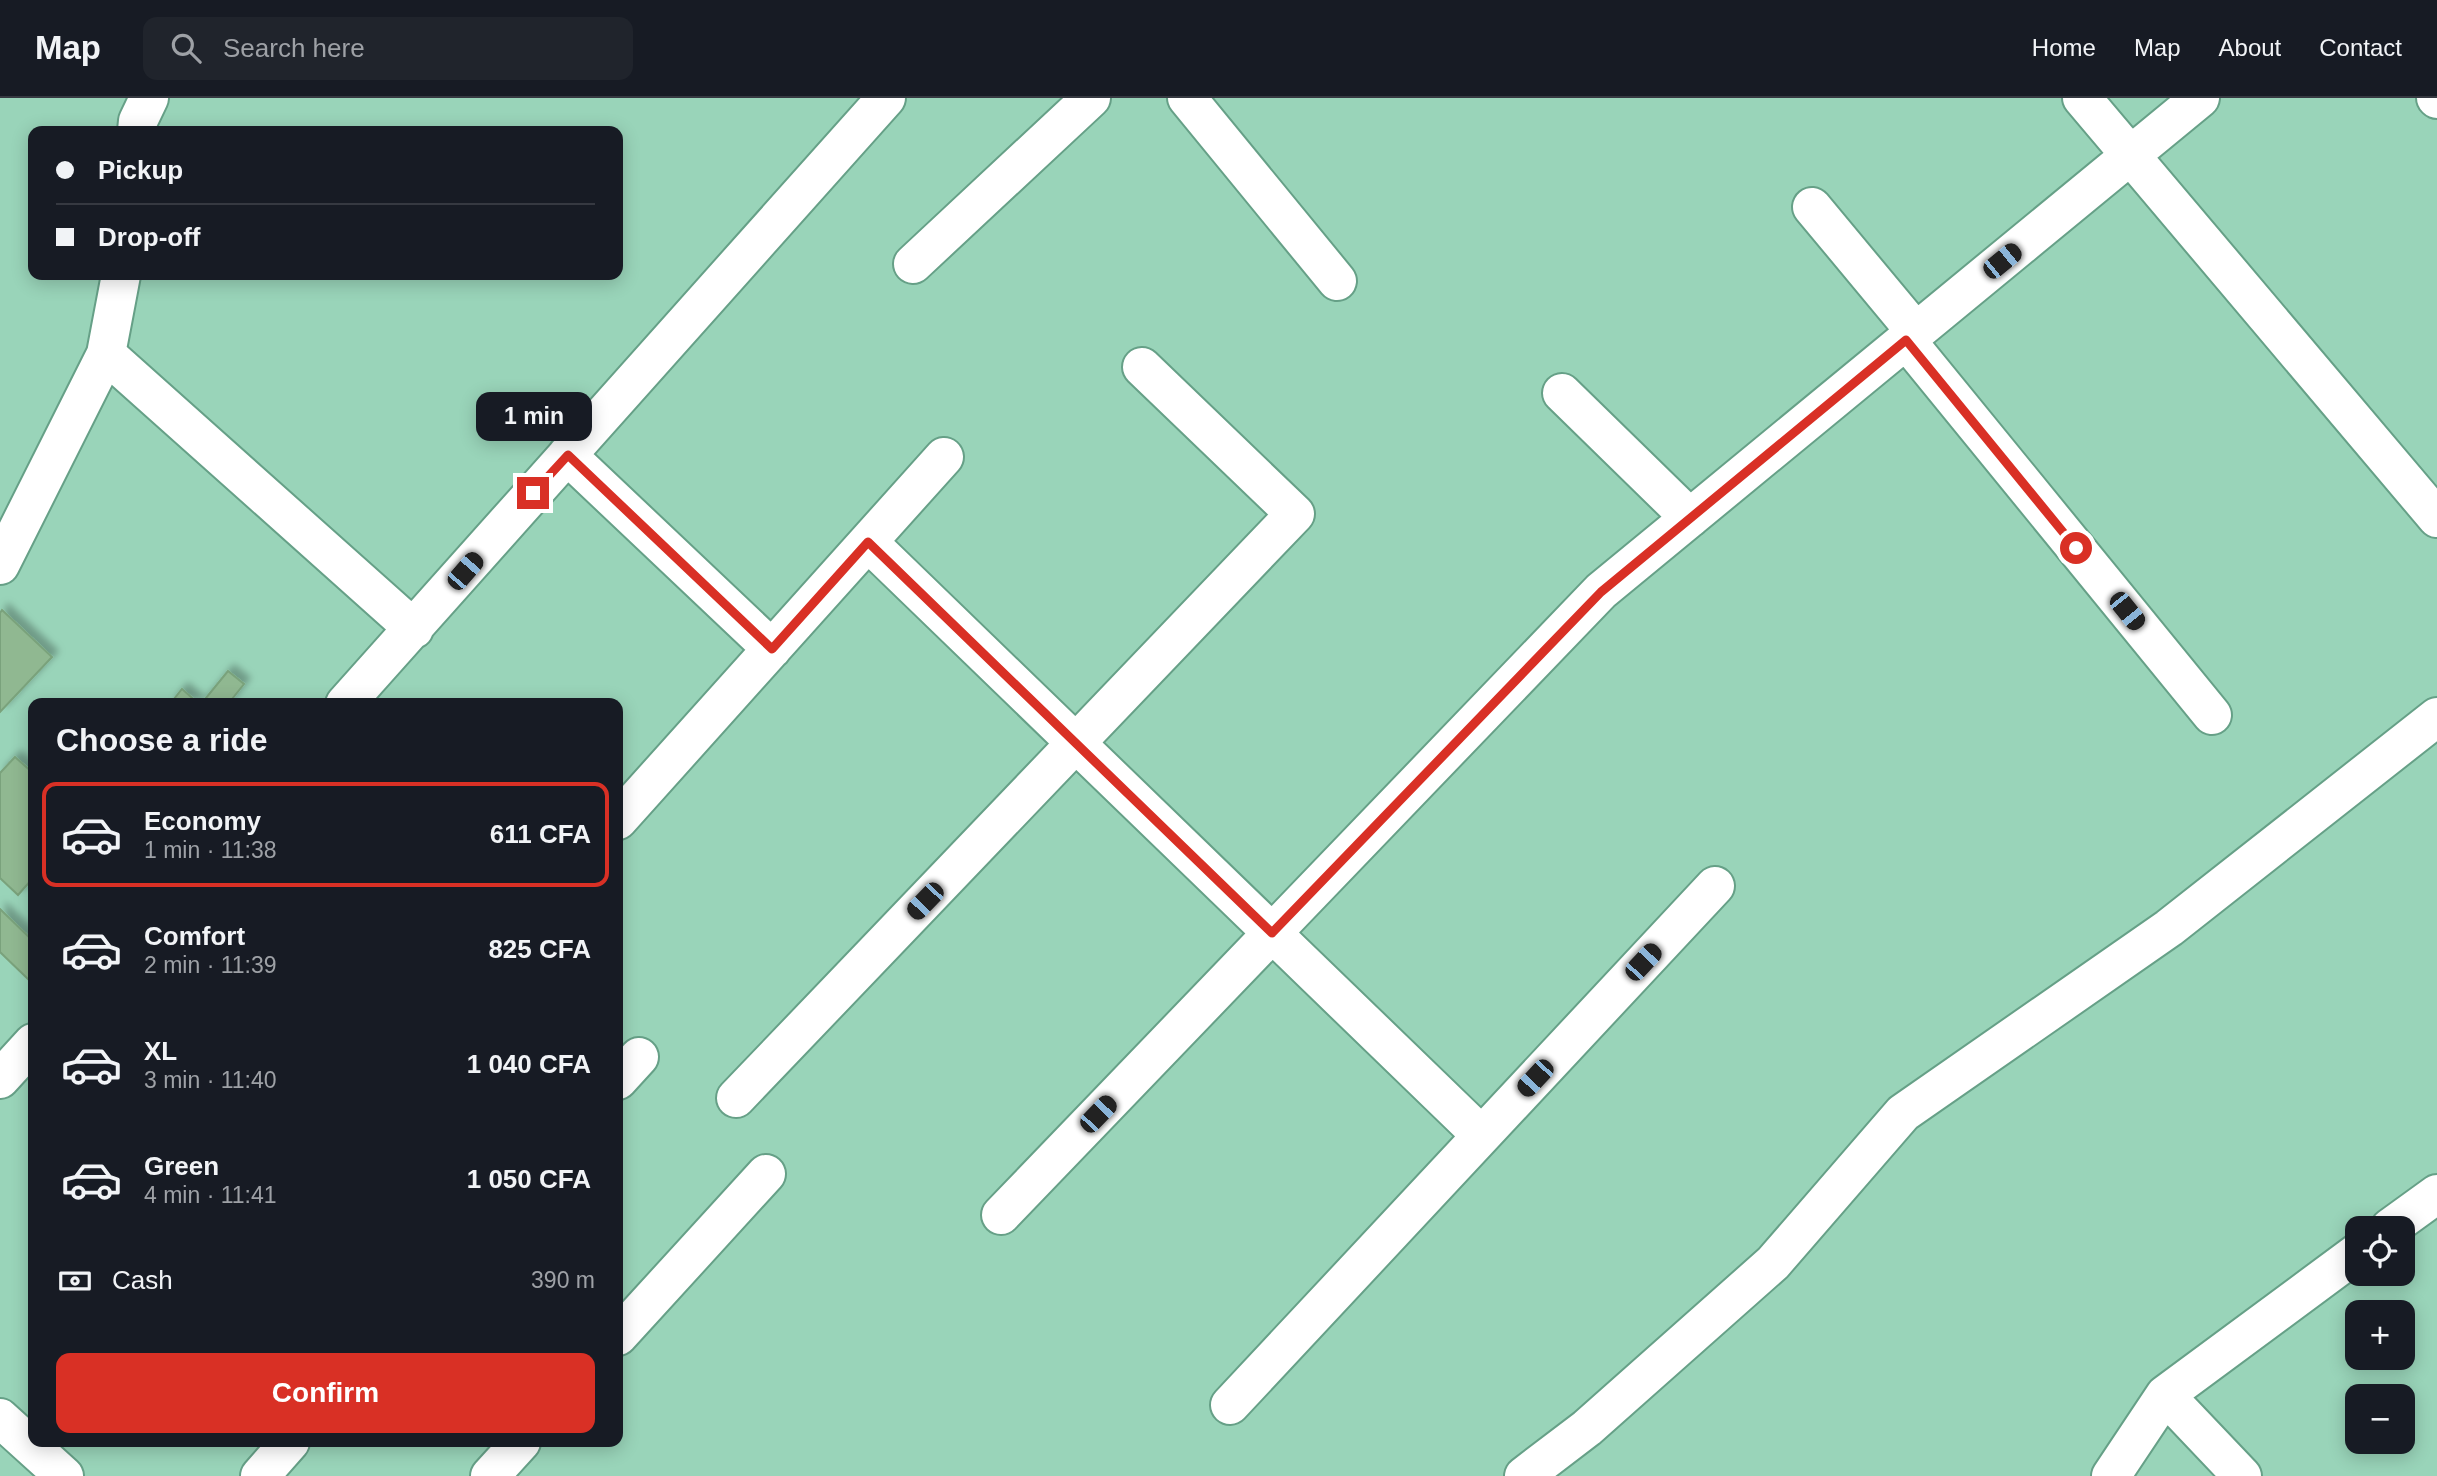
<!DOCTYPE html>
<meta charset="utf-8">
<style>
body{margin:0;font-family:Helvetica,sans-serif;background:#20242c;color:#f1f3f6;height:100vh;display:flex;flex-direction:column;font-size:26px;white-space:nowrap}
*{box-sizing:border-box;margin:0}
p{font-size:23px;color:#9ea1a6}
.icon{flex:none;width:38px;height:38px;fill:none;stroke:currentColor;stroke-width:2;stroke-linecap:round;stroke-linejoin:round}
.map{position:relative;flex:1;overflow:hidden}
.details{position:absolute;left:28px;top:600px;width:595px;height:749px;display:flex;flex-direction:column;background:#171b24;border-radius:14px;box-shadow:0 4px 18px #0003}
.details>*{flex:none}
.hud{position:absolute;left:28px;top:28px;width:595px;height:154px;border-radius:14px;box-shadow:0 4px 18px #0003;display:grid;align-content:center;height:154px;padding:0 28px;background:#171b24}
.tools{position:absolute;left:2345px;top:1118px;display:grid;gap:14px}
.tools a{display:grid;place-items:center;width:70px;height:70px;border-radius:14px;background:#171b24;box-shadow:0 4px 18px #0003;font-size:35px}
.end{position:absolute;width:32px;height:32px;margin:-16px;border:9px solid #d93025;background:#fff;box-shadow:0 0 0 4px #fff}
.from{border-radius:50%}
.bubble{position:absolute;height:49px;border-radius:14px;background:#171b24;box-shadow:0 4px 18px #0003;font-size:23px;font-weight:600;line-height:49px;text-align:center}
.car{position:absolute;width:21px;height:42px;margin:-21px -10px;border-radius:9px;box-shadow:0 0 5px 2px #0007;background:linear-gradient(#222 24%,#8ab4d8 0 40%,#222 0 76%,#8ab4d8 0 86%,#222 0)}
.hud b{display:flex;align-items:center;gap:24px;height:66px;font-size:26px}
.hud b+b{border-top:2px solid #363941}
.hud i{width:18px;height:18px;background:#f1f3f6}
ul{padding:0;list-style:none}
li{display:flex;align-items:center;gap:21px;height:105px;margin:0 14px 10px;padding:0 14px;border:4px solid transparent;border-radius:14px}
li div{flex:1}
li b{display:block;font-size:26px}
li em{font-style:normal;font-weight:600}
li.active{border-color:#d93025}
li>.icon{width:63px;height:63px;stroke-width:1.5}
h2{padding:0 28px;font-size:32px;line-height:84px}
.pay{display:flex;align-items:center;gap:18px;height:77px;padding:0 28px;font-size:26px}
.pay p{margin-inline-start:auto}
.cta{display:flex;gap:14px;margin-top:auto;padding:14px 28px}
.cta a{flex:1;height:80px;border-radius:14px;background:#d93025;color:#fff;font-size:28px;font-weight:600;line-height:80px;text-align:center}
header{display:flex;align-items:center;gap:42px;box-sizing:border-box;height:98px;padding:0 35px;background:#171b24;border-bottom:2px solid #363941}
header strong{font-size:33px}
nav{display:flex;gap:38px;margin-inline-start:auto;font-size:24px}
.search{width:490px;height:63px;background:#20242c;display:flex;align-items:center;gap:18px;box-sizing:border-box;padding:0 24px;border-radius:14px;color:#9ea1a6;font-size:26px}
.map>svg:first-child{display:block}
.building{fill:#90b891;stroke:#7aa27b;stroke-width:2;filter:url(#shadow)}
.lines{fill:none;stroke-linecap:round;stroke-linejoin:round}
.street-casing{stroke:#66a087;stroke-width:42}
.street{stroke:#fff;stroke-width:38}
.route{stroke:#d93025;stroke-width:9}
</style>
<header>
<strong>Map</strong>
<div class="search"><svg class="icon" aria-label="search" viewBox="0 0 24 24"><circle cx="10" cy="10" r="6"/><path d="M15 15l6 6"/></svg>Search here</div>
<nav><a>Home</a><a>Map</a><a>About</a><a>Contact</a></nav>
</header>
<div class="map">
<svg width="2437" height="1378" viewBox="0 0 2437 1378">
<defs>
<filter id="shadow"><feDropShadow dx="6" dy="-6" stdDeviation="3.5" flood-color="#0004"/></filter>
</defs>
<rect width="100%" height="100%" fill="#99d4b9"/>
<path class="building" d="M2,512L52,559L0,614V515Z
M228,573L244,586L228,606H201Z
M182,591L199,606H170Z
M15,659L33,675V780L18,797L0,780V675Z
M0,811L33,843V879L30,883L0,854Z"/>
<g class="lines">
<g class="street-casing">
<path id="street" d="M1187,0L1337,183
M2082,0L2437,420
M2436,0L2437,1
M137,33L138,23L149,0
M1812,109L1916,234
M913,166L1091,0
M1906,242L2212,617
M106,256L414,531
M1562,295L1690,420
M567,357L772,551
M868,444L1481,1037
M0,467L106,256L121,177
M345,606L886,0
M618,722L944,359
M0,981L33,945
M618,982L639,959
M736,1000L1295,416L1142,269
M1001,1117L1601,493L2200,0
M2390,1130L2437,1096
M618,1238L766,1076
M2165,1297L2242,1378
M1230,1307L1715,788
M0,1320L64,1378
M260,1378L290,1344
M490,1378L521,1344
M1524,1378L1587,1330L1773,1165L1903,1015L2169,830L2437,619
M2111,1378L2165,1297L2357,1155"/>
</g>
<use href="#street" class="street"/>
</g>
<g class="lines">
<path class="route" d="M533,395L568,357L772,551L868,444L1272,835L1601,494L1906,242L2076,450"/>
</g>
</svg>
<div class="tools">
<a><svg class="icon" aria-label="locate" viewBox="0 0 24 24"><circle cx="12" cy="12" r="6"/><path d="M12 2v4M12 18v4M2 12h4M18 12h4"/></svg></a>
<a>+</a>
<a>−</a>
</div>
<i class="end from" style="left:2076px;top:450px"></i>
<i class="end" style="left:533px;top:395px"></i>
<div class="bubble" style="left:476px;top:294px;width:116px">1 min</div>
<i class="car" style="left:2002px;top:163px;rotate:51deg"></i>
<i class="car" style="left:465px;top:473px;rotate:41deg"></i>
<i class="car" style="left:2127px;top:513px;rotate:141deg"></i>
<i class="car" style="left:925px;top:803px;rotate:224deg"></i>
<i class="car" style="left:1643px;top:864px;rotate:43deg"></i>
<i class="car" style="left:1535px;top:980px;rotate:223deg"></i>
<i class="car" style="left:1098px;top:1016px;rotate:44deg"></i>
<div class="hud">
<b><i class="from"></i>Pickup</b>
<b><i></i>Drop-off</b>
</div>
<section class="details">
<h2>Choose a ride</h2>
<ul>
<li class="active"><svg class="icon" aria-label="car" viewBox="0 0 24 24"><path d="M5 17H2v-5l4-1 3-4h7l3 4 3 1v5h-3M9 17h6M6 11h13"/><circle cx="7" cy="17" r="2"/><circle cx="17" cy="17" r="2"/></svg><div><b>Economy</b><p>1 min · 11:38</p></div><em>611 CFA</em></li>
<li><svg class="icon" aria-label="car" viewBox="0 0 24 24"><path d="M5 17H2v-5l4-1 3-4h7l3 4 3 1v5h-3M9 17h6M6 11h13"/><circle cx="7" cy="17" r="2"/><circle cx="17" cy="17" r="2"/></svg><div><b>Comfort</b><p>2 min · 11:39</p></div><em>825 CFA</em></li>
<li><svg class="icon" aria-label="car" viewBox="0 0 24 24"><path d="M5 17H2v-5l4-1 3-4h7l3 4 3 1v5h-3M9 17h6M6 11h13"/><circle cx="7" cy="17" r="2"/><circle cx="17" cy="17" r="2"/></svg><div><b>XL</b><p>3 min · 11:40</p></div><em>1 040 CFA</em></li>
<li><svg class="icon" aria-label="car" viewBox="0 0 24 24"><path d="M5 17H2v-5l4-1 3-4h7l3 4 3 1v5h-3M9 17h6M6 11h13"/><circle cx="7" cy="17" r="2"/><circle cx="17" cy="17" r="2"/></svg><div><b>Green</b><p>4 min · 11:41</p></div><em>1 050 CFA</em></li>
</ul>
<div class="pay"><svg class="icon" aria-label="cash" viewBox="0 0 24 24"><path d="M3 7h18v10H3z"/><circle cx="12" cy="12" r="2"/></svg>Cash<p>390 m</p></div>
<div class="cta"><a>Confirm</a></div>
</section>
</div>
